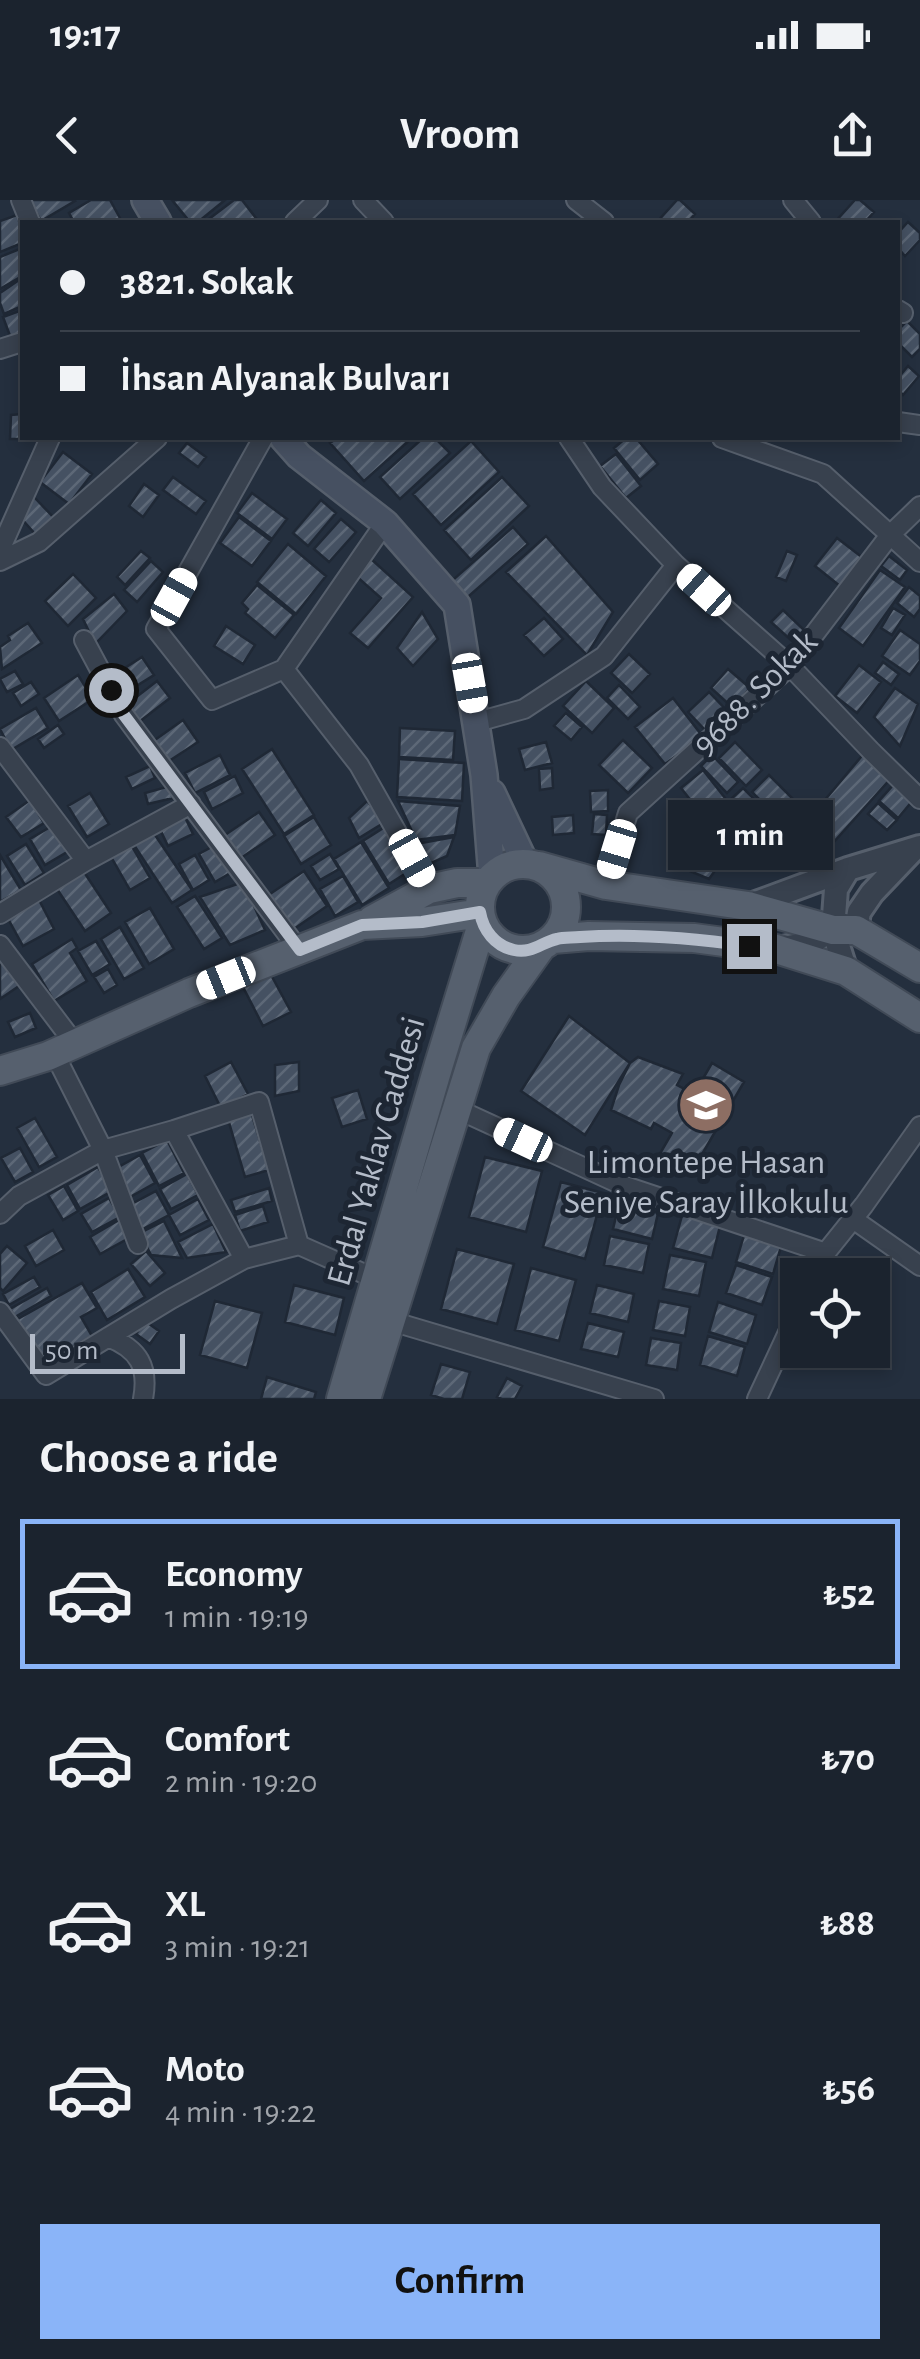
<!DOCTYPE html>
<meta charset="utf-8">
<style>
body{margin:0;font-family:"Alegreya Sans",sans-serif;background:#242b36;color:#f1f3f6;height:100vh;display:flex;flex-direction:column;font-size:38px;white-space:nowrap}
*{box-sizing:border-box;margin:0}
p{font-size:32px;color:#a0a4aa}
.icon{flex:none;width:55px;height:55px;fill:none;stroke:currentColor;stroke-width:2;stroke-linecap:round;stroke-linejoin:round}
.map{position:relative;height:1199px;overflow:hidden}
.drawer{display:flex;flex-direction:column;background:#1b232e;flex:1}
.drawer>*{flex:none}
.top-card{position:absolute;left:20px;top:20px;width:880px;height:220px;border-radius:0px;box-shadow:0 5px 15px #0003,0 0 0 2px #39404a;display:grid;align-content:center;height:220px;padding:0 40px;background:#1b232e}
.fabs{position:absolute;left:780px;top:1058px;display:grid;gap:20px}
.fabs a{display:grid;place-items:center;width:110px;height:110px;border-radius:0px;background:#1b232e;box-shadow:0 5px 15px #0003,0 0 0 2px #39404a;font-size:50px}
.scale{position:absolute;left:30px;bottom:25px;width:155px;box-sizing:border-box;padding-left:10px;border:5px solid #b4bcc9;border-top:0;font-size:28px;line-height:35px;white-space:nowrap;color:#b4bcc9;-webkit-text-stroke:8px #1d2633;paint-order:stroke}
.end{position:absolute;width:45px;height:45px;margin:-22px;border:12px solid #b4bcc9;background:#111;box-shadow:0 0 0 5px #111}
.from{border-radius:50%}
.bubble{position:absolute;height:70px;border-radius:0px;background:#1b232e;box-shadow:0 5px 15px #0003,0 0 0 2px #39404a;font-size:32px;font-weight:700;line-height:70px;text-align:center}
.car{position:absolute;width:30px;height:60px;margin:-30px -15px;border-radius:12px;box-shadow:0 0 8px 2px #0007;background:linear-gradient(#fff 24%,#345 0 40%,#fff 0 76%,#345 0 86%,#fff 0)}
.top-card b{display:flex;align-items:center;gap:35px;height:95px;font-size:38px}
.top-card b+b{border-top:2px solid #39404a}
.top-card i{width:25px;height:25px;background:#f1f3f6}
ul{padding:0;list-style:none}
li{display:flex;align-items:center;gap:30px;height:150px;margin:0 20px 15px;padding:0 20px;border:5px solid transparent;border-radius:0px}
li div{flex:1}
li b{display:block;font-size:38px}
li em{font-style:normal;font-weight:700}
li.on{border-color:#8ab4f8}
li>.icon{width:90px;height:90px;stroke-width:1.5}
h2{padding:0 40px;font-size:45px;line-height:120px}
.action{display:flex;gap:20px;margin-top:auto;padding:20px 40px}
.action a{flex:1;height:115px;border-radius:0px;background:#8ab4f8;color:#111;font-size:40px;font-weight:700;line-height:115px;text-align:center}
.status{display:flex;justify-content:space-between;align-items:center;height:70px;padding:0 50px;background:#1b232e;direction:ltr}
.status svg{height:28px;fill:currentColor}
header{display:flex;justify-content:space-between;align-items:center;height:130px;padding:0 40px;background:#1b232e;font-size:45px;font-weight:700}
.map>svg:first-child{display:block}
.building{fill:url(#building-hatch);stroke:#1f2835;stroke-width:2.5}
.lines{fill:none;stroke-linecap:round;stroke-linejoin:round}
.minor-casing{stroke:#565f6c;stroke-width:22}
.tertiary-casing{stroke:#565f6c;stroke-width:28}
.secondary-casing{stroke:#565f6c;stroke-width:30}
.primary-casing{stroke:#414a57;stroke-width:32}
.minor{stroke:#38414e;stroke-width:18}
.tertiary{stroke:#38414e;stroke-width:22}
.secondary{stroke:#465061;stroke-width:25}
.primary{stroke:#56606e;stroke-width:28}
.route{stroke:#b4bcc9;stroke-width:12}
.labels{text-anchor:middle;stroke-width:10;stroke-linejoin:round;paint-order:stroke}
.street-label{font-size:35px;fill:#b4bcc9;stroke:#1d2633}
.poi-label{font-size:35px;fill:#b4bcc9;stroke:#1d2633}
</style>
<div class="status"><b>19:17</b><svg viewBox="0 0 49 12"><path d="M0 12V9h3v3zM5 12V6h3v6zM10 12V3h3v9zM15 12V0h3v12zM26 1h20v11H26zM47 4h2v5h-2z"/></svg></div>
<header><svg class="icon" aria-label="back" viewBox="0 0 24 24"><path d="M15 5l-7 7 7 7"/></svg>Vroom<svg class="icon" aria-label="share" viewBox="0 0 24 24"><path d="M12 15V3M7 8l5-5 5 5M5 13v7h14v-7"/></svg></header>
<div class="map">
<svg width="920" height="1199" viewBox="0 0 920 1199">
<defs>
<pattern id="building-hatch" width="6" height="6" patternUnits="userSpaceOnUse" patternTransform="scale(2.5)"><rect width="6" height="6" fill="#455162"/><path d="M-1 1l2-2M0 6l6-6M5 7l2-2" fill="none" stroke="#5d6877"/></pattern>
</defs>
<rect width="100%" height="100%" fill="#242f3e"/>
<path class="building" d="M33,0H74L75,1L41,21L30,1Z
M91,0H110L121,20L116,22H74L69,13Z
M172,0H225L198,22H190Z
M234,0H242L259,22H205Z
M677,0H680L695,14L688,22H657Z
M855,0H860L874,12L865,22H835Z
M17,15L22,30V43L0,52V21Z
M908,22L920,33V40L905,56L898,48V33Z
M22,48V76L0,89V57Z
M22,78V106L4,114L0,103V93Z
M22,110V137L12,141L3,117Z
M907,121L920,134V149L912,157L898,143V130Z
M908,166L919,176L903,195L898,190V178Z
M22,214V238H41V239H10L11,215Z
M337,238H412L364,281L330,243Z
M423,238H435L450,253L400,299L380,277Z
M626,238H636L658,264L640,280L614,248Z
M471,241L499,272L441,325L413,294Z
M187,243L206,257L198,267L179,253Z
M63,252L92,274L69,304L40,282Z
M616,254L641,286L626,298L600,266Z
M173,277L206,301L196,314L163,290Z
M502,277L529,306L471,360L444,330Z
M144,284L159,295L143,317L129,306Z
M252,293L287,319L272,339L237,313Z
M34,297L55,319L37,336L20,317Z
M321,300L336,313L308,346L293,333Z
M239,317L271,341L252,366L220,343Z
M341,319L356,332L329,362L314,349Z
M513,327L528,344L461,403L446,386Z
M546,336L613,412L587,455L506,372Z
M837,338L863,358L840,386L815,366Z
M288,344L326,376L296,414L257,382Z
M141,351L150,358L125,385L117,377Z
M787,351L797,355L786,381L776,377Z
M889,356L907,370L900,380L881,366Z
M370,358L413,397L368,448L350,433L381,398L355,375Z
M151,361L163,372L137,402L124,390Z
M880,370L905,387L863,446L839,428Z
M73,374L96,398L68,426L45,401Z
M257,385L294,415L275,438L245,413L248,409L242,403Z
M909,387L920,396V409L914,417L897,403Z
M114,394L127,411L95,444L83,419Z
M893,408L905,415L892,435L881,428Z
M783,410L804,430L793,442L771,422Z
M422,412L438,439L413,466L397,448Z
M544,418L563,439L544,456L524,435Z
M28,423L42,443L2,469L0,447L10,440L8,436Z
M226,426L255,445L243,464L214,446Z
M900,430L920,444V461L910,475L882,456Z
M629,454L650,474L632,493L611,473Z
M142,457L154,475L125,493L114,475Z
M883,462L899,474L891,485L875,473Z
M859,465L881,482L857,513L835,496Z
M728,469L750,488L733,508L711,488Z
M15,471L23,484L7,492L0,479Z
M78,475L93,499L59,521L44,498Z
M157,481L170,498L139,522L126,505Z
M586,481L614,508L592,533L563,506Z
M31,482L39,494L21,506L13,493Z
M619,485L640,507L628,519L607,498Z
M895,488L918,504L900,546L874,517Z
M709,492L729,513L708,533L688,512Z
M673,498L703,537L665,564L635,527Z
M36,508L48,528L11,550L0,529Z
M566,513L582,527L571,540L554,526Z
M183,520L198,542L166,563L152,542Z
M58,525L64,534L44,548L38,539Z
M400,528L455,531L453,560L399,557Z
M623,540L652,568L628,593L599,565Z
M546,542L552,563L525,570L519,549Z
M735,542L762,570L746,586L719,558Z
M272,549L314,615L284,634L242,569Z
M866,551L892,577L807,672L783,650Z
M220,555L230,575L195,593L185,573Z
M712,555L738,582L727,593L701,566Z
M399,559L464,563L462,601L397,597Z
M150,566L155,578L132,589L126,577Z
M552,568L553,588L540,590L539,569Z
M703,570L725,598L703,616L681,588Z
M769,575L796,602L779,619L752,592Z
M235,576L243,593L212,609L204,592Z
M895,583L914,599L898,618L879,601Z
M170,586L173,598L148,604L145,593Z
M743,588L768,613L755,626L730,600Z
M608,590V611L591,612L590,591Z
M90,593L109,624L87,637L68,606Z
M30,600L44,623L21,637L6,617Z
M367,601L385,622L359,638L349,618Z
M398,601L460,606L455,635L416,640Z
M878,603L897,620L887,630L868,614Z
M730,605L763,639L742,660L709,626Z
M259,612L275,635L238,660L222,637Z
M183,613L193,634L168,646L158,625Z
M594,614L607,615L606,635L592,634Z
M573,615L574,633L553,635L552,617Z
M314,617L331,645L301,664L284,636Z
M704,623L730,650L722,657L696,630Z
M388,625L414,668L389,684L363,641Z
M52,626L67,652L45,665L30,639Z
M151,629L192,690L172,703L132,642Z
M692,631L722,661L709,679L668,662Z
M454,637L447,656L429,664L416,644Z
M361,642L389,688L362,705L334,659Z
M130,643L150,678L130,690L110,655Z
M26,644L44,673L25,685L7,656Z
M217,644L232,672L215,682L199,654Z
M330,654L339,669L320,680L311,666Z
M0,655L21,690L0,702Z
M195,655L209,680L193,690L179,664Z
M304,671L327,706L291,731L267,696Z
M84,672L111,713L85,731L57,689Z
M343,676L358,702L335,716L320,689Z
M243,682L265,730L230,745L200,697Z
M195,696L222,738L204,749L177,707Z
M38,698L54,729L23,746L6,715Z
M150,708L174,749L149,764L125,722Z
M120,727L144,768L124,779L101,739Z
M72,739L77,748L70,753L87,781L54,801L32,764Z
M96,741L110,764L92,775L78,751Z
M2,761L19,786L0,799V762Z
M108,769L117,785L104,793L94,777Z
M270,773L291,812L263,826L243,787Z
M30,813L36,828L15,837L8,822Z
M569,816L630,863L585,935L521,891Z
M638,857L683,874L677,885L694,894L712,863L744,882L690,975L658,957L672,933L654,923L651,929L611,910L619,885L630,863Z
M231,862L248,894L221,908L205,876Z
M299,862V891L275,896V865Z
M358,890L367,919L342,927L332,898Z
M251,912L269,970L245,977L228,919Z
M35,918L57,957L39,967L17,928Z
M167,940L184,973L159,986L142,953Z
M20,948L33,972L15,982L1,958Z
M140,955L155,983L130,997L115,969Z
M485,957L542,971L526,1032L469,1017Z
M98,967L112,991L80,1009L67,985Z
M187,974L198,995L171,1009L160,989Z
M561,982L603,993L585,1059L543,1047Z
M64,986L78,1011L63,1020L48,995Z
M269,988L272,1001L235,1012L231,1000Z
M156,991L169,1015L139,1031L126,1007Z
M109,998L120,1017L92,1032L81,1014Z
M198,999L209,1020L180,1035L169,1015Z
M620,1000L659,1009L652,1039L613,1029Z
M263,1006L268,1022L240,1031L235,1015Z
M683,1012L721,1022L712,1058L673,1048Z
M119,1020L129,1038L100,1054L90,1037Z
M164,1021L182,1058L151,1055L140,1033Z
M213,1024L226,1052L187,1058L178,1042Z
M53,1030L64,1050L36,1066L25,1046Z
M745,1032L782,1043L773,1074L736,1062Z
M610,1036L649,1044L643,1073L604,1065Z
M7,1046L27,1063L3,1091L0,1088V1054Z
M457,1049L514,1064L497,1124L441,1109Z
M146,1051L165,1073L150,1086L131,1064Z
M670,1055L706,1062L699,1096L663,1089Z
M736,1065L772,1077L762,1105L726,1093Z
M531,1068L576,1080L559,1141L515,1130Z
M128,1069L145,1097L107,1120L91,1092Z
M34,1077L40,1087L9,1105L3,1094Z
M82,1083L97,1108L81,1117L92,1136L41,1165L16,1120Z
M294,1085L344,1098L335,1135L285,1122Z
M597,1085L634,1094L628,1122L590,1113Z
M47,1088L51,1096L15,1117L10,1109Z
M215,1101L262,1113L247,1168L200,1155Z
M659,1101L690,1107L685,1136L653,1130Z
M718,1102L756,1115L747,1144L709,1132Z
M145,1121L159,1131L150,1144L136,1134Z
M588,1123L624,1132L618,1157L581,1149Z
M708,1136L745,1147L737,1176L700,1165Z
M651,1138L681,1143L677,1170L646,1165Z
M441,1164L470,1172L462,1199H444L431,1195Z
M267,1177L316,1192L314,1199H261Z
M507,1178L522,1186L515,1199H502L497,1197Z"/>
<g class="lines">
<g class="minor-casing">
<path id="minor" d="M21,0L30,22
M363,0L384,22
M576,0L604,22
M793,0L811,22
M295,22L318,0
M898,110L903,113
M0,149L22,142
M898,222L920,225
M263,238L156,429L212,500L284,469L385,323
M569,238L602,287L676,365L790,466L871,551L920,599
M722,238L823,274L920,362
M0,350L50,238
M0,361L39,342L157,238
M84,440L124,515L299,750
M284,469L359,565L429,689
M477,522L524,509L604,456L676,365
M0,547L86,661
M606,685L628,613L790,466L890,335L920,306
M0,714L86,661L191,604
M0,745L75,844
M54,853L103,950L138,1044
M457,909L622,985L826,1053
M174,930L244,1059
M0,1014L19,996L103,950L174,930L259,902L299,1045
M853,1019L920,1066
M813,1075L819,1061L864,1005L920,926
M0,1112L46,1175L171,1099L244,1059L299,1045L376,1079
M391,1121L654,1199
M108,1137C139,1149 149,1167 143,1199
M757,1199L798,1111"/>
</g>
<g class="tertiary-casing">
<path id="tertiary" d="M748,706L848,669L920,647
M856,730L859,712L872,693L913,650
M776,749L811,743L841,724
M846,771L833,730L836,689L848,669"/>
</g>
<g class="secondary-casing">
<path id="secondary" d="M145,0L158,22
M283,238L299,256L385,323L457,405L484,575L492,677
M492,593L525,663"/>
</g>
<g class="primary-casing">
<path id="primary" d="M480 707a43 43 0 1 1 86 0a43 43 0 1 1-86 0Z
M539,666L606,685L748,706L833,730H856L920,768
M372,720L429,689L457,683H487
M553,739L589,736L694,738L776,749L846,771L920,818
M0,871L48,856L189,793L362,725L422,722L480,713
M341,1199L439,864L482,724
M366,1199L476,848L506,796L541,747"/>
</g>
<use href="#minor" class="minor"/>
<use href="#tertiary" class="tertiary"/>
<use href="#secondary" class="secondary"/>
<use href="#primary" class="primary"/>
</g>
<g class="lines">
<path class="route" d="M111,490L124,515L300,750L362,725L422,722L480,712C483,730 495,746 514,750C532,754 542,742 557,739C564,737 572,738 580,737C636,733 693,738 749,746"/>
</g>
<defs>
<g id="school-disc" transform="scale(2.875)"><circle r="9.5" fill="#8d6e63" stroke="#1d2633"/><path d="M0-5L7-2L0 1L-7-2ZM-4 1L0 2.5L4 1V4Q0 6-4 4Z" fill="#fff"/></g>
</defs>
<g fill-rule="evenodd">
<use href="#school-disc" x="706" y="905"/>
</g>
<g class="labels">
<g class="street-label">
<text transform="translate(754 492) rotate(-45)" y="12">9688. Sokak</text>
<text transform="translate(375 951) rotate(-74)" y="12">Erdal Yaklav Caddesi</text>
</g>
<g class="poi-label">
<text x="706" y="973">Limontepe Hasan<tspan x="706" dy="40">Seniye Saray İlkokulu</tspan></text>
</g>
</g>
</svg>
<div class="fabs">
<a><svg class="icon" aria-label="locate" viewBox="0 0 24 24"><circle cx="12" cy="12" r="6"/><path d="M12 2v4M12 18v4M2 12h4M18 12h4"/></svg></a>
</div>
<div class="scale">50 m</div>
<i class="end from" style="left:111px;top:490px"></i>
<i class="end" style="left:749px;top:746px"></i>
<div class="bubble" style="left:668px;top:600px;width:165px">1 min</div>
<i class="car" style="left:704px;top:390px;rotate:312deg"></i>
<i class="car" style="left:174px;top:397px;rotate:29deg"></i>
<i class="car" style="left:470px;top:483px;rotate:170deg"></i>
<i class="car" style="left:617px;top:649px;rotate:197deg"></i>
<i class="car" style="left:412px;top:658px;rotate:151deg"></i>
<i class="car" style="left:226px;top:778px;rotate:248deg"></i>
<i class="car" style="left:523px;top:940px;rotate:295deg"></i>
<div class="top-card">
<b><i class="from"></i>3821. Sokak</b>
<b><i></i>İhsan Alyanak Bulvarı</b>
</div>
</div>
<section class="drawer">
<h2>Choose a ride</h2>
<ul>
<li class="on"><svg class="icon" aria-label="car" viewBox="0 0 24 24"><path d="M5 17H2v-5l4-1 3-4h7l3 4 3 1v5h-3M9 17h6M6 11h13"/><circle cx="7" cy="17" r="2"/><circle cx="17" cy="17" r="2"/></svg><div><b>Economy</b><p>1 min · 19:19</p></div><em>₺52</em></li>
<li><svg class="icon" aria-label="car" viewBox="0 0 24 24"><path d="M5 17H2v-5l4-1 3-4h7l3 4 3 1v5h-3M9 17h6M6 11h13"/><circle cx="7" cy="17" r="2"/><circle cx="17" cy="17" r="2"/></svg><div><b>Comfort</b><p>2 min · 19:20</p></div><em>₺70</em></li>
<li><svg class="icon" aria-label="car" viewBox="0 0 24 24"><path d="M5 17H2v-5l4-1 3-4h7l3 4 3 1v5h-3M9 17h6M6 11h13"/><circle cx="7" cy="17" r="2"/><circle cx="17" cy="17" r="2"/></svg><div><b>XL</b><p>3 min · 19:21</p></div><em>₺88</em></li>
<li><svg class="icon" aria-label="car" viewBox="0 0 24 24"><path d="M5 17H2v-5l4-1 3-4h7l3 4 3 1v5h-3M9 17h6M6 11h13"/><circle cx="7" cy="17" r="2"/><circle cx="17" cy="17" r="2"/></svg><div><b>Moto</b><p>4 min · 19:22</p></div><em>₺56</em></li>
</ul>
<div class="action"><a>Confirm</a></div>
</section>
